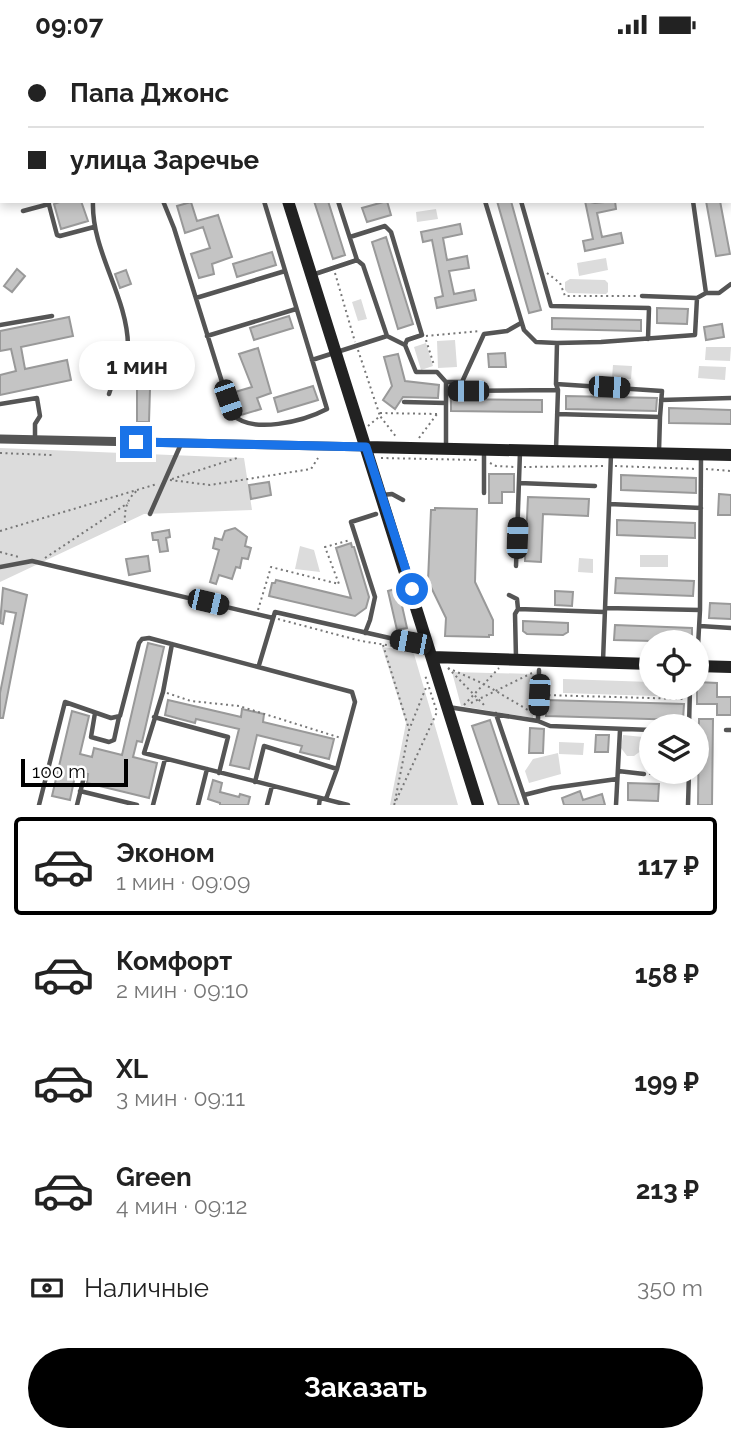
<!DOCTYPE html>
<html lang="ru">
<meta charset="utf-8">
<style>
body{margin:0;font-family:Raleway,sans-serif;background:#f6f6f6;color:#222;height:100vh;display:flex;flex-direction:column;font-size:26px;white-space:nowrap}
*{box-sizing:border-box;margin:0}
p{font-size:23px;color:#767676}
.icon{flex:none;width:38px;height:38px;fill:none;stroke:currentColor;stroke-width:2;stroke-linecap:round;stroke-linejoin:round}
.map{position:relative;height:756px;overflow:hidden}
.drawer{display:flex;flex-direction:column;background:#fff;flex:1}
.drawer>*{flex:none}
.hud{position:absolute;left:0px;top:0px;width:732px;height:154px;box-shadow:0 4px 10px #0003;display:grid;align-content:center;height:154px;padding:0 28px;background:#fff}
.controls{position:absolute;left:639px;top:581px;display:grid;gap:14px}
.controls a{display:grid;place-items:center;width:70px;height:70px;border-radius:50%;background:#fff;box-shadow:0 4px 10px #0003;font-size:35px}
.scale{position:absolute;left:21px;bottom:18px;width:107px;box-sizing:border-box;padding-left:7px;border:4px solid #000;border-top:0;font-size:19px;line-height:24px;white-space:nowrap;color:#000;-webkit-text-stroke:5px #fff;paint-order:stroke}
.end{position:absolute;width:32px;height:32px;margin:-16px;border:9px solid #1a73e8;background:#fff;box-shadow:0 0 0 4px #fff}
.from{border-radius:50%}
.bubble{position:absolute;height:49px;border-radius:24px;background:#fff;box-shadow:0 4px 10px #0003;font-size:23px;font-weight:700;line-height:49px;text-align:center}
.car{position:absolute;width:21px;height:42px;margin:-21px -10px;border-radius:9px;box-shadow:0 0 5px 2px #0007;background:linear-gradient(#222 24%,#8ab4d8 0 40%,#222 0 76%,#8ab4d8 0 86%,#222 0)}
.hud b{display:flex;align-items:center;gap:24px;height:66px;font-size:26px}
.hud b+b{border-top:2px solid #e0e0e0}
.hud i{width:18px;height:18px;background:#222}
ul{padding:12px 0 0;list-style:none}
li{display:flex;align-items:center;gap:21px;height:98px;margin:0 14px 10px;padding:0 14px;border:4px solid transparent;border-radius:7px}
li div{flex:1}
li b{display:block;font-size:26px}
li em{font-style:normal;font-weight:700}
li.selected{border-color:#000}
li>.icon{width:63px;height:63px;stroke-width:1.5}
.pay{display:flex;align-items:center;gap:18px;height:77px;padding:0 28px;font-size:26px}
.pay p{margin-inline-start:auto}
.button{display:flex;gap:14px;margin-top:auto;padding:14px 28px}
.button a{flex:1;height:80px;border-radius:42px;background:#000;color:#fff;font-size:28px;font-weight:700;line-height:80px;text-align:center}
.status{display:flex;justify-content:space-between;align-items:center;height:49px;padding:0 35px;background:#fff;direction:ltr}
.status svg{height:19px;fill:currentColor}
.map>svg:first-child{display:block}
.green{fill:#dcdcdc}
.building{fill:#c4c4c4;stroke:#999;stroke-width:2}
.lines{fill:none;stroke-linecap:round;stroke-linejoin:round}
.path{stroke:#777;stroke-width:2;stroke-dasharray:2 3.5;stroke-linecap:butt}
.lane{stroke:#555;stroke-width:4.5}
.street{stroke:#555;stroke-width:9}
.secondary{stroke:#222;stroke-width:12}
.route{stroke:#1a73e8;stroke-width:9}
</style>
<div class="status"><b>09:07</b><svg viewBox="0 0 49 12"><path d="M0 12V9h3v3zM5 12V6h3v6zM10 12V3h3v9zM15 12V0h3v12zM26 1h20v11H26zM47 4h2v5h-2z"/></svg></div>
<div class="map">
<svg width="731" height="756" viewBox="0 0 731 756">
<rect width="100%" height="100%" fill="#fff"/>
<path class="green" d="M436,160L438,170L417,173L416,163Z
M606,209L608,221L579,227L577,214Z
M570,230L605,231L608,234V243L606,245L568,244L565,241V233Z
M361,250L367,270L358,272L352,253Z
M455,291L457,318L438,319L437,292Z
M426,294L433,317L421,321L414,298Z
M706,298H731L730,312L705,311Z
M613,316L632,317L631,330L612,329Z
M699,317L726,318L725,331L698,329Z
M0,399L244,409L252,461L144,465L0,533Z
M300,497L314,501L320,523L295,520Z
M640,506H668V518H640Z
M579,509L593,510V524L578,523Z
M382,598L411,602L414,605L458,756H390L406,674Z
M452,623L534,625L533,669L461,657Z
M563,630L651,633V639H687L686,648L563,644Z
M623,686L643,688L642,701L634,707H627L621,699Z
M559,693L584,694L583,706L559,705Z
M558,704L561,725L529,734L525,722L533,710Z"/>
<path class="building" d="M62,152H81L88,172L61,180L54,155Z
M314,152H328L345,206L333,210Z
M387,152L391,166L367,173L362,159Z
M497,152H511L541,261L529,264Z
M585,152L595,154L615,152L616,160L597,164L602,188L621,184L623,194L585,202L583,192L593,190Z
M706,152H720L730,205L716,207Z
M191,153L197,172L218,166L232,208L212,215L214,225L199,229L191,205L210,199L203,178L185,184L177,157Z
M460,175L462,185L443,189L447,211L467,207L469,219L449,222L454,245L474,241L476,251L437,259L435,249L443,247L432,191L423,193L421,183Z
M386,188L413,275L398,280L372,193Z
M272,203L276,216L237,228L233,215Z
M17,220L25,227L12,243L4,237Z
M126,221L131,235L120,239L115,225Z
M657,259L688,260L687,275L657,274Z
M289,267L293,279L254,291L250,279Z
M69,268L73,287L21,298L25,320L67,311L71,331L0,346V326L16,322L11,300L0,302V282Z
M552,269L641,271V282L552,280Z
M722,275L724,288L706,291L704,278Z
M258,299L271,344L257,349L261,360L241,366L235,343L252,338L239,305Z
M505,304L506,318H489L488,305Z
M398,305L405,332L439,336L438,349L403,348L395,360L383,351L392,337L384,308Z
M313,337L318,351L278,363L274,349Z
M137,340H150L149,373H137Z
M566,347L657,349L656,362L566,360Z
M451,350L542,351V363L451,362Z
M669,359L731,361V375L669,374Z
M489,425H514V443H502V454H489Z
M621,426L696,429V444L621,441Z
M269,433L271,446L251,450L249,436Z
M719,445L731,446V466H718Z
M528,448L589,450L588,467L543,465L541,513L525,512Z
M435,459L477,460L475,533L493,571V586H489V588L445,587L446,569L428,532L431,461H435Z
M617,471L695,474V489L617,486Z
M235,479L247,488L245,497L251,499L248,510L242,509L240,519L236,518L232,530L219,526L216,535L210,533L219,501L213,499L215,489L222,491L225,482Z
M169,481L170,488L166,489L168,502L160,503L158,491H153L152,484Z
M351,494L352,498H354L369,548L366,559L355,567L269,547L272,534H275L276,531L351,549L336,499Z
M148,507L150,522L129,526L126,510Z
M616,529L694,532L693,547L615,544Z
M3,539L27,546L3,669H0V644L16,564L5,562L3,575L0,574Z
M398,539L407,579L397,581L388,542Z
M555,542L573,543L572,557L555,556Z
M710,554L731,555V570L709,569Z
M523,572L568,574V583L563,586L527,585L523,582Z
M615,576L692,579V593L614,591Z
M148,594L164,598L142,693L137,692L133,708L157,714L149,749L87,734L88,725L76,722L70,751L52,747L72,662L89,667L80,705L92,708L94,699L122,706Z
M697,633L717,634V648H731V666H717V655H697Z
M168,651L241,668L242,660L264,665L263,673L334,690L329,710L300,703L302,697L257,686L249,720L230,716L239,680L196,670L195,674L165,666Z
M546,651L684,655L683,671L546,667Z
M699,670H713L712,756H698Z
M490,671L502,707L519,756H499L472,677Z
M530,679L544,680L543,704H529Z
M596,686H609L608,703H595Z
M213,731L222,734L220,743L239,748L240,745L250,748L248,756H220V754L208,750Z
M628,734L659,735L658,752L628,751Z
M580,742L583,751L602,745L605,756H564L562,749Z"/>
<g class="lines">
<path class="path" d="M715,2V0
M335,224L355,293
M547,224L560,234L565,247H638
M426,287L480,282
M426,291L434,316
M358,301L380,367
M380,364L437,365
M368,377L380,367L397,389
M419,389L437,365
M0,404L52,406
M381,409L478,411
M490,414L496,417L515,418
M615,417L697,420
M524,418L606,417
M706,420L731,422
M172,430L237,409
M170,431L210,436L311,420L318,409
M125,474C124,461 127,449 138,441
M0,482L157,435
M0,503L19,508
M45,509L128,454
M258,561L271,518L339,535L325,498L350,491
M278,570L361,592L406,599
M383,596L409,680
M448,619L484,635L533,664
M448,619L486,658
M167,644L191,652L239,657L341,689
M543,646L685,650
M471,654L532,624
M464,656L499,619
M649,725L682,726
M395,752L409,681L427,636
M394,756L437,663L425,626"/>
<path class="lane" d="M218,0V2
M288,0L289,2
M440,0V2
M80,2L82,0
M202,2L207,0
M387,2L393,0
M730,36H731
M48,152L57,186L60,187L94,178
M93,152C91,202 127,246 128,296C128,300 130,308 128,312C124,323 113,329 109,345
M163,152L174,179L232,365C252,386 304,372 327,360L264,152
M485,152L524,281L536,293L557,294
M521,152L551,257L649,259L648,290
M693,152L706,244L697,249
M23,162L49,155
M350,188L385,177L391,183L422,286L407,291L405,296
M357,211L363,216L387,287
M312,226L357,211L338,152
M706,244H719L731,235
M196,249L285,222
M0,276L52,267
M207,287L296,260
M312,311L387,287L405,296L416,323H437L446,333
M446,342L558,341
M661,351L731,349
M404,353L446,354
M0,355L37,349L40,367L35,375V389
M557,365L660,368L662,342L556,335L557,294L601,293L695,286L697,249L642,247
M446,398V333H462L484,285L507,282L521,274
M556,400L558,341L556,335
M659,402L660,368
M519,434L595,437
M484,444V403
M382,446L392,445L403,451
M609,455L701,459
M150,465L181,395
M516,517L520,403
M0,518L32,512L273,569
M509,546L517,550L518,560L515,565L516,609
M606,559L700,561
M518,560L604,563
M700,577L731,579
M365,584L370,571L375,548L351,473L376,465
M172,595L163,643L144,704L348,756
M603,612L611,405
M697,615L700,561L701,407
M259,616L275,563L425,597
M448,658L538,672L550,677L651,681
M95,664L91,688L109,693L114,691L119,668
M496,665L527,756
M154,668L228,688L219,724
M538,672L539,621
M689,677L690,639
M726,681H731
M618,722L644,725
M255,733L264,697L337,720
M80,742L137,756
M524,746L552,739L617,730
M39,756L65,653L111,669L120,667L139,594L142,590L149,589L352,643L355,653L337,720L326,750
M77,756L84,728
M153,756L165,710
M198,756L207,720
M267,756L272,737
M319,756L320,749
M616,756L620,681
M688,756L689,723"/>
<path class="street" d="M0,390L366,398"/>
<path class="secondary" d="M242,0V2
M288,152L478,756
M366,398L731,406
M432,608L651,615
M696,617L731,618"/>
</g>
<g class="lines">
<path class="route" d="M136,393L366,398L412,540"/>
</g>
</svg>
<div class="controls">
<a><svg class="icon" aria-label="locate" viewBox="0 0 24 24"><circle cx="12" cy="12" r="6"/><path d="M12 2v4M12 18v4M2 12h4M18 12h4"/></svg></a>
<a><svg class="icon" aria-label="layers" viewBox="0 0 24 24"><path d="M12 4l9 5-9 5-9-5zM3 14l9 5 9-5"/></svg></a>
</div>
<div class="scale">100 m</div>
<i class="end from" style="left:412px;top:540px"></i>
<i class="end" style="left:136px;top:393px"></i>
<div class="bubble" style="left:79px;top:292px;width:116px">1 мин</div>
<i class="car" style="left:609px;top:338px;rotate:94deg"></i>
<i class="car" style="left:468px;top:342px;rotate:270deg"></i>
<i class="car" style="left:228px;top:351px;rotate:161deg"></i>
<i class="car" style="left:517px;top:489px;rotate:2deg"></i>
<i class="car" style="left:208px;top:553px;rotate:103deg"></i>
<i class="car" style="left:410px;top:593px;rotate:281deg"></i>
<i class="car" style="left:539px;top:646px;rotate:183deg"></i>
<div class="hud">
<b><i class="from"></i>Папа Джонс</b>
<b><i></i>улица Заречье</b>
</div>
</div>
<section class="drawer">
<ul>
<li class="selected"><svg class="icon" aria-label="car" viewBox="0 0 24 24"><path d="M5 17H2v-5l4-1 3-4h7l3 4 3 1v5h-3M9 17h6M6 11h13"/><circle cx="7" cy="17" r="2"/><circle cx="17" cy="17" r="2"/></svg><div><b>Эконом</b><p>1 мин · 09:09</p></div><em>117 ₽</em></li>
<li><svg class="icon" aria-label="car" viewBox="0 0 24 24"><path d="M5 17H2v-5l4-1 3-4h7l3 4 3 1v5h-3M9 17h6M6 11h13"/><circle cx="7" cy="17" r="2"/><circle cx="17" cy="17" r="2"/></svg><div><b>Комфорт</b><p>2 мин · 09:10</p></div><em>158 ₽</em></li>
<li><svg class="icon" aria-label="car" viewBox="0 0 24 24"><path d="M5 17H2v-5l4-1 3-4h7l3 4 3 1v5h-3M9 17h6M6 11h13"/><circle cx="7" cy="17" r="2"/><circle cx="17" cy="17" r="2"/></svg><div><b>XL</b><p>3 мин · 09:11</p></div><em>199 ₽</em></li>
<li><svg class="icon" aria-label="car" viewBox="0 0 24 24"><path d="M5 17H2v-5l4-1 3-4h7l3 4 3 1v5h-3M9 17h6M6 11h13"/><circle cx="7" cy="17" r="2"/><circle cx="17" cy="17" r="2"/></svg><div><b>Green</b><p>4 мин · 09:12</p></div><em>213 ₽</em></li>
</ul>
<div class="pay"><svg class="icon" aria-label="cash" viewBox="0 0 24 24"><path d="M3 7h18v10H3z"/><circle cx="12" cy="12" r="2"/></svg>Наличные<p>350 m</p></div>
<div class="button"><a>Заказать</a></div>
</section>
